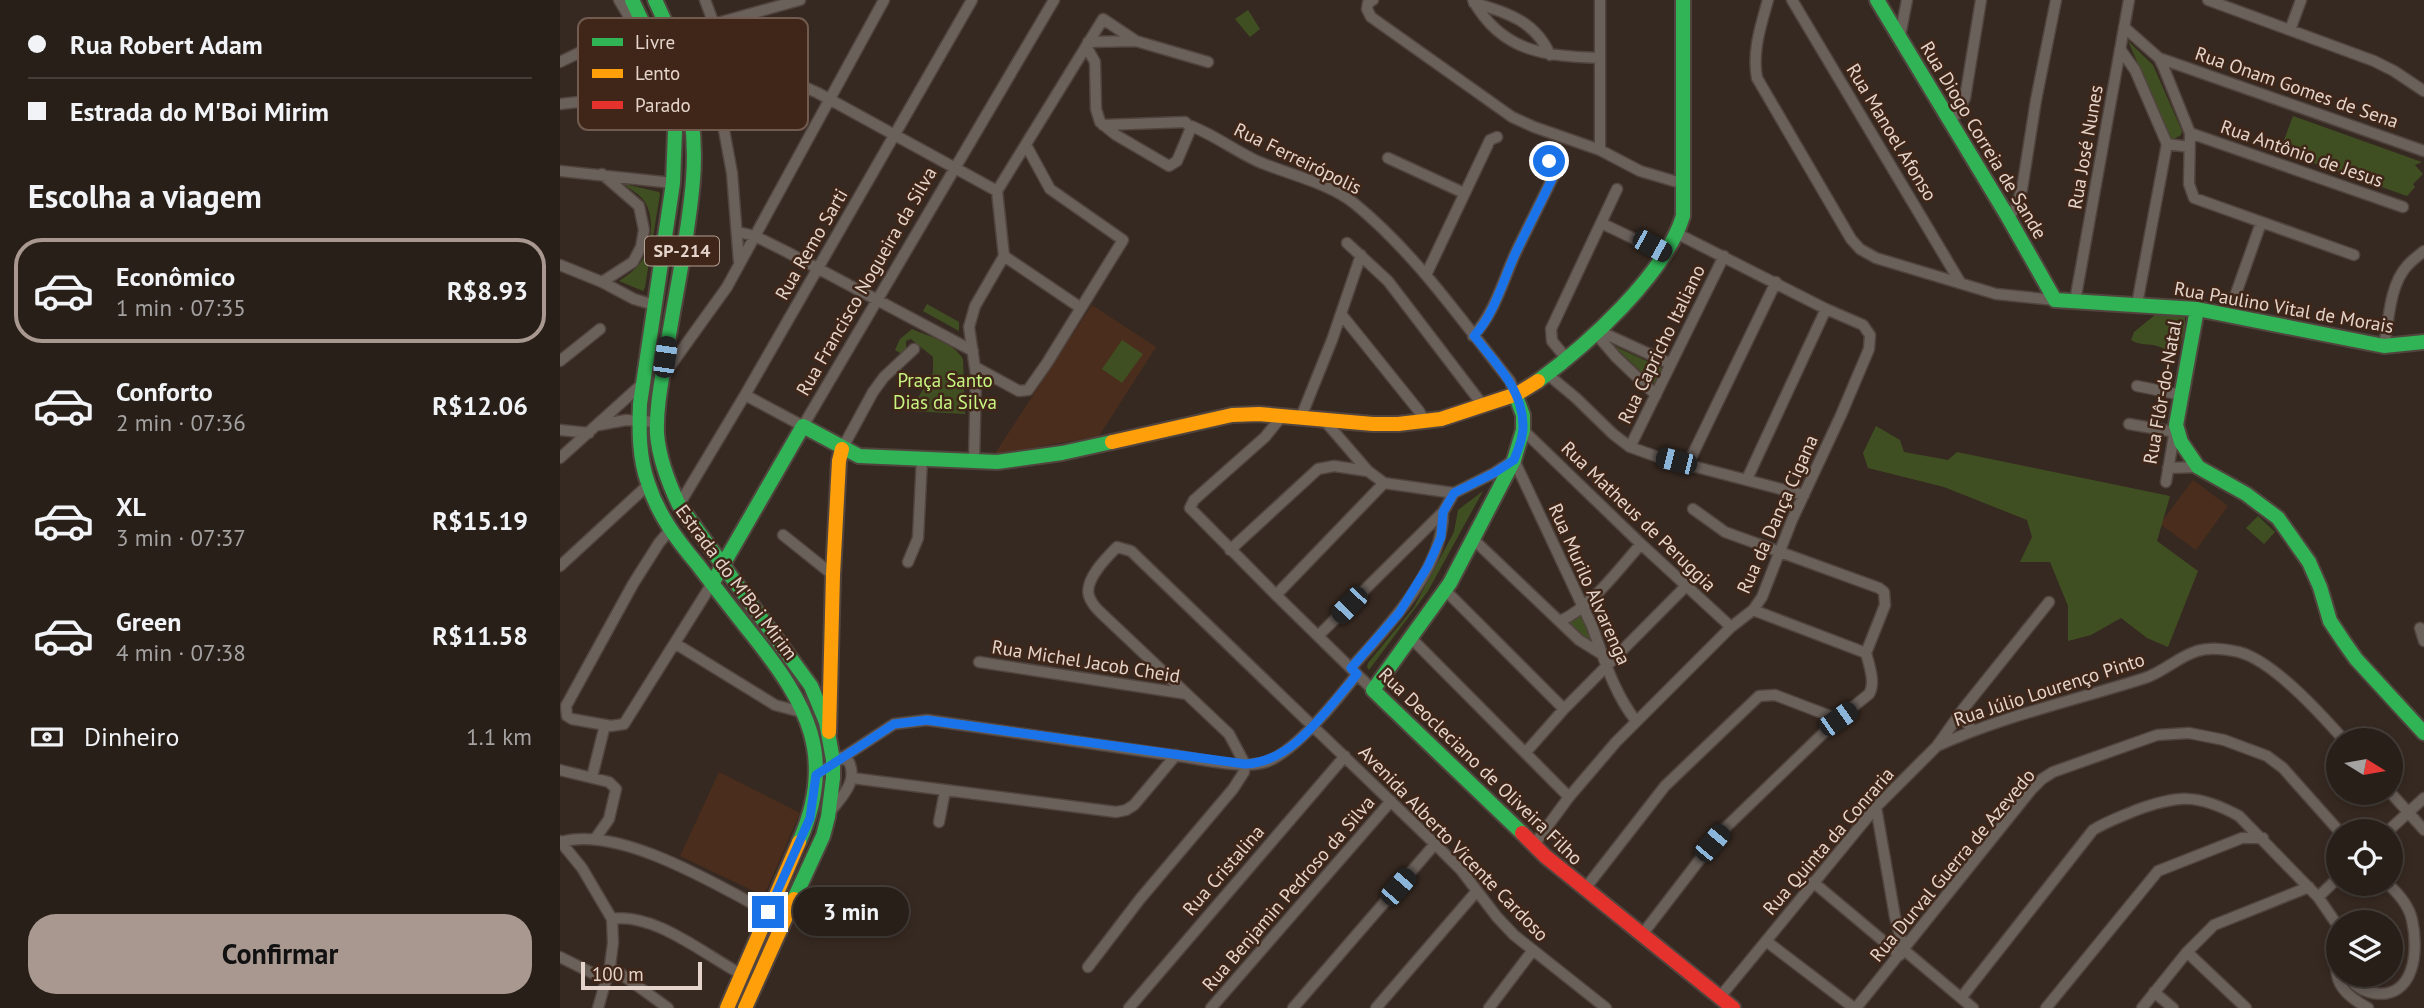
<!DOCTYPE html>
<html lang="pt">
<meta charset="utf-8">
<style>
body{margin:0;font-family:"PT Sans",sans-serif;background:#302722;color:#f1f3f6;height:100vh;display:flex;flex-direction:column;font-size:26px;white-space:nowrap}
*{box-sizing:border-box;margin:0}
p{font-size:23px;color:#a5a2a2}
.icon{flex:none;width:38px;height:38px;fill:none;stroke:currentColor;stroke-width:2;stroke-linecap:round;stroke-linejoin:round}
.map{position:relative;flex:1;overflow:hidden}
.details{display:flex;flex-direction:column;background:#281f19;width:560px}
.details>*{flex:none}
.hud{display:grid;align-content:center;height:154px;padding:0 28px;background:#281f19}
.needle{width:46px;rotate:101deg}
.buttons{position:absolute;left:1766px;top:728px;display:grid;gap:14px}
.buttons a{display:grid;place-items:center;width:77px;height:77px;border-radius:50%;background:#281f19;box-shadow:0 4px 10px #0003,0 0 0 2px #443d38;font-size:35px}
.scale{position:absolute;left:21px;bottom:18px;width:121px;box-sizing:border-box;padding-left:7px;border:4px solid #e5d4cb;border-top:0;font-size:19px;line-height:24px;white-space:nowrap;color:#e5d4cb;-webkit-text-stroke:5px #3f2618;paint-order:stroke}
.end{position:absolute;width:32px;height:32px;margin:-16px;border:9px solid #1a73e8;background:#fff;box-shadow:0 0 0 4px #fff}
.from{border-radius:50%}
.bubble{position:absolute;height:49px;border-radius:24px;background:#281f19;box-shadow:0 4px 10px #0003,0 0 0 2px #443d38;font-size:23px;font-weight:600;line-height:49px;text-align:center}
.car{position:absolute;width:21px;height:42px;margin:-21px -10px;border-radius:9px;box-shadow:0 0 5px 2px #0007;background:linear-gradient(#222 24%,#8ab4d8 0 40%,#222 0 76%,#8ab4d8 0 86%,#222 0)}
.hud b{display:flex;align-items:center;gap:24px;height:66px;font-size:26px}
.hud b+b{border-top:2px solid #443d38}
.hud i{width:18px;height:18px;background:#f1f3f6}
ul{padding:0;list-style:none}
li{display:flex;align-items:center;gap:21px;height:105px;margin:0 14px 10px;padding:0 14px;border:4px solid transparent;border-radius:28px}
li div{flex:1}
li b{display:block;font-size:26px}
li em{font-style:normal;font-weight:600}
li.on{border-color:#a89890}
li>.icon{width:63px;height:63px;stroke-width:1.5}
h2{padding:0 28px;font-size:32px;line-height:84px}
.pay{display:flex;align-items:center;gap:18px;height:77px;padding:0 28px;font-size:26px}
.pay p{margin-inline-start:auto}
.action{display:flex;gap:14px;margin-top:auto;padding:14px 28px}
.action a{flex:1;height:80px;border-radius:28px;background:#a89890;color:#111;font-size:28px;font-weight:600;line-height:80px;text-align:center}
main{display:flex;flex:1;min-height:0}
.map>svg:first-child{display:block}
.built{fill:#4a2d1c}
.green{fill:#404f22}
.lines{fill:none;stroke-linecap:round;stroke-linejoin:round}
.street-casing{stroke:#51443e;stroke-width:13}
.fast-casing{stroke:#51443e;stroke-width:18}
.slow-casing{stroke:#51443e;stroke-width:18}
.jam-casing{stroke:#51443e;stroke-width:18}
.street{stroke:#6b615b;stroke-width:10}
.fast{stroke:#30b455;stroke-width:14}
.slow{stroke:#ff9f0a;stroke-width:14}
.jam{stroke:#e5322d;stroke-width:14}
.route{stroke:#1a73e8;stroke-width:9}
.labels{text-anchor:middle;stroke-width:5;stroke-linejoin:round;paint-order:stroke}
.shield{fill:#3f2618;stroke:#b3a095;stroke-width:2}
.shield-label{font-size:18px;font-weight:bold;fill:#e5d4cb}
.street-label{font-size:19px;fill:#e5d4cb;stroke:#3f2618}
.park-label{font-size:19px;fill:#c8f581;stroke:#3f2618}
.key{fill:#3f2618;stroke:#715a4e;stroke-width:2}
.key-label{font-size:19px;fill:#e5d4cb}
</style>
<main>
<section class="details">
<div class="hud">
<b><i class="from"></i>Rua Robert Adam</b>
<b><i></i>Estrada do M'Boi Mirim</b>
</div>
<h2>Escolha a viagem</h2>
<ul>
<li class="on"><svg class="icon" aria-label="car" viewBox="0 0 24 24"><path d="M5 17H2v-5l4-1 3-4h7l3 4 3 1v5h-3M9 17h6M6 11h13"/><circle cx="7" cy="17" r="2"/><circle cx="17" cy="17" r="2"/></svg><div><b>Econômico</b><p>1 min · 07:35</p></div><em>R$8.93</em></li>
<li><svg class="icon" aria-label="car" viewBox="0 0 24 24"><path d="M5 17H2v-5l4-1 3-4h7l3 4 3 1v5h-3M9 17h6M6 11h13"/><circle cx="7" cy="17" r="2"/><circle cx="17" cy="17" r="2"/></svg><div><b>Conforto</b><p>2 min · 07:36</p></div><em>R$12.06</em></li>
<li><svg class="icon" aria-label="car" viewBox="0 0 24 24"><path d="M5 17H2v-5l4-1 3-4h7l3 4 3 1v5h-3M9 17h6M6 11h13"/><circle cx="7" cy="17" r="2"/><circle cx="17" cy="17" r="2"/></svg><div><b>XL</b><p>3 min · 07:37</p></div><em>R$15.19</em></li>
<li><svg class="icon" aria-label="car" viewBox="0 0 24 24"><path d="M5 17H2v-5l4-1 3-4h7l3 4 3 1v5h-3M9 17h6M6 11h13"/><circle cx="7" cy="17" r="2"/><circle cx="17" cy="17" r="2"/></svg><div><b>Green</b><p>4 min · 07:38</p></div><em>R$11.58</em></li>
</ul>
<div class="pay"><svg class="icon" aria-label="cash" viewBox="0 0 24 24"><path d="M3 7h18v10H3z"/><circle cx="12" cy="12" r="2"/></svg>Dinheiro<p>1.1 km</p></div>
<div class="action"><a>Confirmar</a></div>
</section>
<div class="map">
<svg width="1864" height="1008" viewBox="0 0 1864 1008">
<rect width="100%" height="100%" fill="#362921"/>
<path class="built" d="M532,305L596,347L539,436L434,455Z
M1633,480L1668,506L1636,550L1600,524Z
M159,772L240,813L204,896L120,856Z"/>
<path class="green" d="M688,10L700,29L690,37L675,19Z
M1568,41L1593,65L1622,131L1621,135L1612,140L1610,136Z
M1733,116L1859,161L1862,162L1855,165L1863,174L1853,184L1855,187L1847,196L1720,151Z
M766,170L784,185L783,189L775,190L753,181L755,172Z
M64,184L99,192L100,194L85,287L83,291L59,281C67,276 75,270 81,262C92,247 95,219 85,202C80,194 71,190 64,184Z
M367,304L399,322V331L363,311Z
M1601,310L1625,315V330L1617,354C1610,353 1607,350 1600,347C1590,343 1579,346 1571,340L1574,332Z
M352,329C370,337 393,342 403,359L405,414L350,411L373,373V357L351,339L346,341V351L343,355L335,350L340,339Z
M562,340L583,354L562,383L542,369Z
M1054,346L1102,368L1095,383H1093Z
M1316,426L1340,440L1344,452L1388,460L1397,452L1610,496L1597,541L1638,571L1608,647L1587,638L1561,618L1531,635L1508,641V606L1490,562H1460L1472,537L1467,520L1384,487L1308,468L1303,453Z
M923,491L868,591L809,670L807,667L808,663L854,607L894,532L898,510Z
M1698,516L1715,532L1704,544L1686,528Z
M1022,610L1029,629L1032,646L1004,622Z"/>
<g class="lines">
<g class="street-casing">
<path id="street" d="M59,0L84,42
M145,0L154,24L148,44L172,173L179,262
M813,0L808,3L807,9L811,17L952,117L974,127L1040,150L1080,171L1124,184
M913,0C942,52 985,56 1039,58
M1208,0C1201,25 1192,51 1197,78L1291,239L1300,249L1316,258L1436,294L1495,300
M1232,0L1400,282
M1648,0L1814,61L1834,71L1864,91
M914,3C947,12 976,22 990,55
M154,24L240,0
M1564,27L1599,58L1603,66L1630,133L1629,184L1634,198L1794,255
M1730,30L1741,0
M1340,36L1347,0
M528,42L576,41L648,62
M526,46L535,62L536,109L540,122L556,135L609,166L617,161L631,128L625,122L543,125
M1560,49L1575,70L1607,144L1577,304
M1599,58L1864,151
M0,62L33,46L82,37
M104,70C115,58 130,42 148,44L258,93L437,191
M0,104L108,92
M1389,119L1397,114L1405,98L1421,0
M631,126C654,135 674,150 697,161C727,174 770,183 795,204C856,254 901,320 950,381L955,394
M1630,133L1843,207
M1607,144L1629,147
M1040,150V0
M828,158L904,193
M0,171L113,183
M1448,217L1455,209L1462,189L1476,100L1496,0
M1041,223L1106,254
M178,232L195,236L227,252L413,351
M787,243L828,281L922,404
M444,256L521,308
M0,265L42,282L74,299L94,305
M866,275L930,140L937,137
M42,282L73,262L81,247L84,230L79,206L42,174
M1674,299L1701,223
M1515,301L1569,0
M781,314L859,411L865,422
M1039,331L1111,364
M1036,334L1056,357L1096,395
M913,336C935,313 943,280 956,252C968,227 981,202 993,177L994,170L989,161
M1824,346C1829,321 1829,286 1847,266C1852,260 1858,256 1864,251
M1006,358L992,341L991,329L1057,189
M0,361L40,329
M415,367L459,391L468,390L487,363L563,240L490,189L466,145
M986,373L1016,398L1053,434L1070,447L1098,457L1244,495
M103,376L167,287L324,0
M1577,386L1622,395
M185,395L243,426L494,0
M722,416L705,437L634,500L630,508L716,595L813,690
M741,417L772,340L801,255
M764,420L808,471L824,483L894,493L934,473L954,460L1032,626C1044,659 1054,693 1076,721
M1569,424L1615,432
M39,425L66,420L97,422
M0,430L29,433
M963,430L1081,544L1171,627
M1070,447L1164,256
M282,449L313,392L324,377L354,349
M0,458L82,384
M414,462L416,375L409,327L415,306L444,256L437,191L543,19L576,41
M1128,464L1216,282
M1608,468L1638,467
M1187,479L1266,309
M1606,482L1615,429
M119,505L185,395L412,0
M1133,509L1165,532L1319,588L1324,592L1325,605L1306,653
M110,530L99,543L73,584L6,706L7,716L12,719L51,726L64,724L153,582
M223,535L273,575
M913,539L1019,640L1040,653
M670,550L758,469L774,466L807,471
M348,562L358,538L362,459
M0,566L88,485
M885,590L1004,709
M716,595L824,483
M1193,610L1306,653
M1000,621C1030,608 1059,569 1081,544
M1860,628L1864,641
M758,636L883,512L894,493
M851,638L1009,797
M116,644L215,705L245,713
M419,662L627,694
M791,668C827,628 884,568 883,512
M1404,708L1406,722L1413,731
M1377,746C1443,716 1516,700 1585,678C1603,672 1618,657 1637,651C1649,647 1666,649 1679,652C1713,661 1760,713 1784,740
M966,752L1004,709L1126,586
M0,770L49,782L56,789L49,819L35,839
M256,775L334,724L367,720C448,732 529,744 611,755C637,758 680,770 706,762C735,752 778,699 797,674
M32,777L45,725
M292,778L556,812L566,810L574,805L616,755
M1830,792L1864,830
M1316,807L1335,917L1344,950L1413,1008
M271,811C282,796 298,782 289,762L281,757
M379,822L385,791
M1828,831L1864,798
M0,841L22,868L52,919L53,943L50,966L38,1008
M1,842C59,825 157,885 208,912
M973,846L1009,797L1056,742L1171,627L1193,610L1202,597L1232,520L1281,415L1309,349L1310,335L1303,325L1266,309L1118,234
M1253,882L1340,955
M1024,890L1105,786L1199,696L1215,695L1278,719
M1758,897L1778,878
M52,919C94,912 145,955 181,974
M1081,936L1161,832L1278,719L1309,694C1316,683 1309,665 1306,653
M1206,941L1294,1008
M1627,952L1686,1008
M0,957L46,980
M1778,958C1771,983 1788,997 1808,1008
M50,966L108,1008
M528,967L580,899L673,789L684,772L685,764L669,734L539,611C535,607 531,602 529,596C524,580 546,558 557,547L571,551L875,844L901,870L937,917L954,935L1046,1008
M1787,975C1793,985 1802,991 1813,993C1855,1000 1859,950 1852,920C1849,906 1839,894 1828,884
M1594,992L1613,1008
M1160,997L1316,807L1377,746L1404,708L1489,602
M1401,998L1533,830C1546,822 1560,817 1574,811C1617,795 1637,793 1679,816L1758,897L1778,926
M569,1008L785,756
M651,1008L831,801
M733,1008L875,844
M816,1008L916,892
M929,1008L973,950
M1296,1008L1471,790L1482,779L1493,772L1597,735L1629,733L1664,740L1707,756L1723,768L1779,831
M1486,1008L1598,871L1682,838H1703
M1582,1008L1627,952L1654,925L1749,887"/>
</g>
<g class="fast-casing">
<path id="fast" d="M72,0L102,64L115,131L113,183L80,404C79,431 79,458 88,483C98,515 117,540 138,565C156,589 175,613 194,637C247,704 277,757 239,842
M95,0C123,57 138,117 133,180C128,241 114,300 105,360C101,384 96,409 97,434C99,459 108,482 119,505L251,686L266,722L273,760V778L268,817L263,836L234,899
M1317,0L1448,217L1495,300L1637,309L1824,346L1864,342
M1637,309L1616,425L1621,442L1638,467L1686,494L1718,518L1749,562L1760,587L1770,621L1784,642L1796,659L1864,733
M978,381C1027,345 1105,275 1123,216V0
M955,394L963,415V430L954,460L890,583L813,690L962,833
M153,582L243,426L299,456L437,462L502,453L552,442"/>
</g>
<g class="slow-casing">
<path id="slow" d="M552,442L672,415L699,414L813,424H838L881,419L957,394L978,381
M269,732L273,575L279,461L282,449
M167,1008L239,842
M185,1008L234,899"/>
</g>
<g class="jam-casing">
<path id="jam" d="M962,833L985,856L1173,1008"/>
</g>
<use href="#street" class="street"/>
<use href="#fast" class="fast"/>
<use href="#slow" class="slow"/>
<use href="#jam" class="jam"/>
</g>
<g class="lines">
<path class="route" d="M208,912L250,818L256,775L334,724L367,720L685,764C732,762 761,716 790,683L797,674L791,668L839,613L868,566L881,537L883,512L894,493L934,473L954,460C958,450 963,439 963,427C964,391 935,362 914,336C935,313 943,280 956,252C968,227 981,202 993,177L995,170L989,161"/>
</g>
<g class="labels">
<rect class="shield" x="85" y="236.5" width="74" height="29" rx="5"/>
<g class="shield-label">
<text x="122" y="257">SP-214</text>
</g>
<g class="street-label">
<text transform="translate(1737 87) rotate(19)" y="7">Rua Onam Gomes de Sena</text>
<text transform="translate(1332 132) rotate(59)" y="7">Rua Manoel Afonso</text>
<text transform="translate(1424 140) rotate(59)" y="7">Rua Diogo Correia de Sande</text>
<text transform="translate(1525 147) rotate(-80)" y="7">Rua José Nunes</text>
<text transform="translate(1742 153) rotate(19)" y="7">Rua Antônio de Jesus</text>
<text transform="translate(738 158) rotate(26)" y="7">Rua Ferreirópolis</text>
<text transform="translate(251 244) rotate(-60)" y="7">Rua Remo Sarti</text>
<text transform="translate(306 281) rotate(-60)" y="7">Rua Francisco Nogueira da Silva</text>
<text transform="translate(1724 307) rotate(10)" y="7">Rua Paulino Vital de Morais</text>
<text transform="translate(1101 344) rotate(-64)" y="7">Rua Capricho Italiano</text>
<text transform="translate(1602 392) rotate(-80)" y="7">Rua Flôr-do-Natal</text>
<text transform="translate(1217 514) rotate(-66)" y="7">Rua da Dança Cigana</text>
<text transform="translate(1079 516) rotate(44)" y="7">Rua Matheus de Peruggia</text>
<text transform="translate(177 582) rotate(53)" y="7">Estrada do M'Boi Mirim</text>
<text transform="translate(1030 584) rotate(66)" y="7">Rua Murilo Alvarenga</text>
<text transform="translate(526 661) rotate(9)" y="7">Rua Michel Jacob Cheid</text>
<text transform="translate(1489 689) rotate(-18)" y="7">Rua Júlio Lourenço Pinto</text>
<text transform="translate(921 766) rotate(44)" y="7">Rua Deocleciano de Oliveira Filho</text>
<text transform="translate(1268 841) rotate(-49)" y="7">Rua Quinta da Conraria</text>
<text transform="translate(894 843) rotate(46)" y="7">Avenida Alberto Vicente Cardoso</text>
<text transform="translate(1392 865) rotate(-50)" y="7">Rua Durval Guerra de Azevedo</text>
<text transform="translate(663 870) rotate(-49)" y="7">Rua Cristalina</text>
<text transform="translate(728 893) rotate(-49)" y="7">Rua Benjamin Pedroso da Silva</text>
</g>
<g class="park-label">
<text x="385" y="387">Praça Santo<tspan x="385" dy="22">Dias da Silva</tspan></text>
</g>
</g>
<rect x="18" y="18" width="230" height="112" rx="10" class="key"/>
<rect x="32" y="38" width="31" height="8" fill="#30b455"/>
<rect x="32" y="69" width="31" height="9" fill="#ff9f0a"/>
<rect x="32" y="101" width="31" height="8" fill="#e5322d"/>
<g class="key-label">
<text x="75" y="49">Livre</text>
<text x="75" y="80">Lento</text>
<text x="75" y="112">Parado</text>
</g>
</svg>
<div class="buttons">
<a><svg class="needle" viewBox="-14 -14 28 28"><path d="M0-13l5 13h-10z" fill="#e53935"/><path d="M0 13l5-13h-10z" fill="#a5a2a2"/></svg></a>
<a><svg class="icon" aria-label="locate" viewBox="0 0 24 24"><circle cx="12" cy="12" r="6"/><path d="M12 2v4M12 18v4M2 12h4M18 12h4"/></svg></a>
<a><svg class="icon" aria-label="layers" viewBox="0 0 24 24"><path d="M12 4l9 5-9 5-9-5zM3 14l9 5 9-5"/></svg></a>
</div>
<div class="scale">100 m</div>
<i class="end from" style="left:989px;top:161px"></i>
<i class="end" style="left:208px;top:912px"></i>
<div class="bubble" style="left:233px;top:887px;width:116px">3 min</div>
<i class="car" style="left:1092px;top:246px;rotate:119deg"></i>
<i class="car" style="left:105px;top:357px;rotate:8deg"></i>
<i class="car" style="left:1116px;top:461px;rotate:284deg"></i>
<i class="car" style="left:789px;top:605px;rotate:224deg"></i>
<i class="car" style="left:1278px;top:719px;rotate:55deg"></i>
<i class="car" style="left:1152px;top:843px;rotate:40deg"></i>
<i class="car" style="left:838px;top:887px;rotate:41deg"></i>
</div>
</main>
